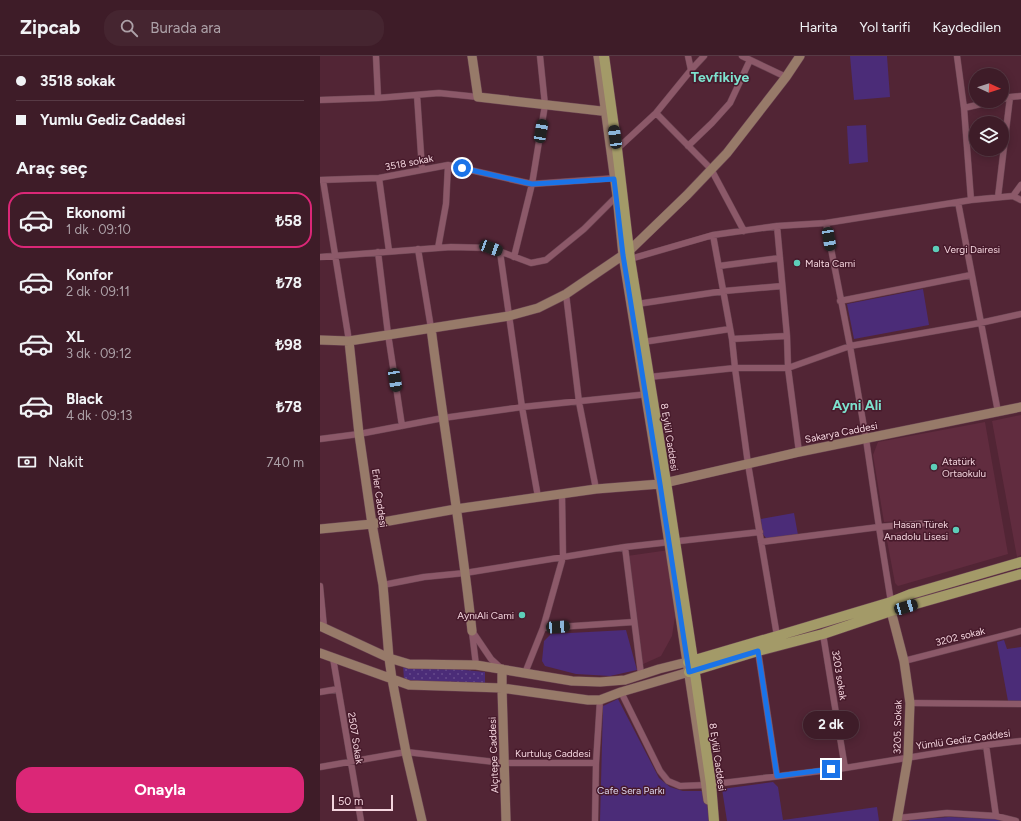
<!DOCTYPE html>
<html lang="tr">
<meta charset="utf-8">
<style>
body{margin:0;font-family:Figtree,sans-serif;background:#452530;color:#f1f3f6;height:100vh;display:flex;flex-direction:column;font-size:15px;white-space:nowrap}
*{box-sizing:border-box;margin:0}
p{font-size:13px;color:#ada1a8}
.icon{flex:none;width:22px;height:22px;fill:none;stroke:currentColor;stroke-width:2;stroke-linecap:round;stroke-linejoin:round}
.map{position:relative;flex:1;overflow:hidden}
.sheet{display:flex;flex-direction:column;background:#3e1c28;width:320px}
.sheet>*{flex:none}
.hud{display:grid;align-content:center;height:88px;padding:0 16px;background:#3e1c28}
.needle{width:26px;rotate:93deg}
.controls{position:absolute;left:649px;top:12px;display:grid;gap:8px}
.controls a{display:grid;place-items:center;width:40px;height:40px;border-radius:50%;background:#3e1c28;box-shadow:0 2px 10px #0003,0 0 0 1px #573a45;font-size:20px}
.scale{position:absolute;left:12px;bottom:10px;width:61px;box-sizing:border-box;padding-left:4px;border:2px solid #f4d5de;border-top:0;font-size:11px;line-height:14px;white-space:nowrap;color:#f4d5de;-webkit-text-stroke:3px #471a2b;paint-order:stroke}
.end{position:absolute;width:18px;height:18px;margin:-9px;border:5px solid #1a73e8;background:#fff;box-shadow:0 0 0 2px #fff}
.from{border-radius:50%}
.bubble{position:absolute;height:28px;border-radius:14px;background:#3e1c28;box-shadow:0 2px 10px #0003,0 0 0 1px #573a45;font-size:13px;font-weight:700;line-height:28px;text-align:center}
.car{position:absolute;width:12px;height:24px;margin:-12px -6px;border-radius:5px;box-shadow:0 0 3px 1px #0007;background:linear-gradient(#222 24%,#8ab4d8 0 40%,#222 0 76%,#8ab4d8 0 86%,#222 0)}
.hud b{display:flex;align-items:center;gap:14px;height:38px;font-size:15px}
.hud b+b{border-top:1px solid #573a45}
.hud i{width:10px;height:10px;background:#f1f3f6}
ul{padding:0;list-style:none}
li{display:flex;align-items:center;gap:12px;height:56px;margin:0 8px 6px;padding:0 8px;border:2px solid transparent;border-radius:16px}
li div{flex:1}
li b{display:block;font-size:15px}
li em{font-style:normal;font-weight:700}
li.active{border-color:#db2777}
li>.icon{width:36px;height:36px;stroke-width:1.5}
h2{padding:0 16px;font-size:18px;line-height:48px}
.pay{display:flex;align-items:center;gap:10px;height:44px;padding:0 16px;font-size:15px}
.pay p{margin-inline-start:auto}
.button{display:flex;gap:8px;margin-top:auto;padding:8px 16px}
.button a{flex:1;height:46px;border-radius:16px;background:#db2777;color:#fff;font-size:16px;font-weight:700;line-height:46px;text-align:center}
header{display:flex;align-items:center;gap:24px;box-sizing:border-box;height:56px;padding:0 20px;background:#3e1c28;border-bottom:1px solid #573a45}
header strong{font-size:19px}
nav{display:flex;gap:22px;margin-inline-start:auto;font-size:14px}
.search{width:280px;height:36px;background:#452530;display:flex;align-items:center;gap:10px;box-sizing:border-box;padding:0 14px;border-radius:16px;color:#ada1a8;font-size:15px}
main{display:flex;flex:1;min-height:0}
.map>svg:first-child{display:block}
.built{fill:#612c3f}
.grass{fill:url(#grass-dots)}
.park{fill:#4b2c78}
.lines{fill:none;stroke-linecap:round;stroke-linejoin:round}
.street-casing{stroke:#6b4452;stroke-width:7}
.secondary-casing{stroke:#6b4452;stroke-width:10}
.primary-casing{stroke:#6b4452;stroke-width:11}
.street{stroke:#8c5969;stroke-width:6}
.secondary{stroke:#977a69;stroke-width:9}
.primary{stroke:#a39a68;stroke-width:10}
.route{stroke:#1a73e8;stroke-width:5}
.poi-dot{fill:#5dceb9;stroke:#471a2b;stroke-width:1.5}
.labels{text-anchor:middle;stroke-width:3;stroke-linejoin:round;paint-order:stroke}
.street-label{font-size:10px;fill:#f4d5de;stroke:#471a2b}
.poi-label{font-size:10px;fill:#f4d5de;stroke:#471a2b;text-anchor:start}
.park-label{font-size:10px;fill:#ddd6ee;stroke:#471a2b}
.district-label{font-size:14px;font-weight:bold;fill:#7de2ce;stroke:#471a2b}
</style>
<header>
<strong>Zipcab</strong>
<div class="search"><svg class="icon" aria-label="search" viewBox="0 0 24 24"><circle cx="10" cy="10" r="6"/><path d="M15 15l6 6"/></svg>Burada ara</div>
<nav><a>Harita</a><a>Yol tarifi</a><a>Kaydedilen</a></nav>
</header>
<main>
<section class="sheet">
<div class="hud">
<b><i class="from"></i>3518 sokak</b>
<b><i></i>Yumlu Gediz Caddesi</b>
</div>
<h2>Araç seç</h2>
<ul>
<li class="active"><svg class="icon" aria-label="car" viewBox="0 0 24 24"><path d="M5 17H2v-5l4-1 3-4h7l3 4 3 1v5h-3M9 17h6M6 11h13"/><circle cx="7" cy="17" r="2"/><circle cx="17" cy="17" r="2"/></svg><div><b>Ekonomi</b><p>1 dk · 09:10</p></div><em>₺58</em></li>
<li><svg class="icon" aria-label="car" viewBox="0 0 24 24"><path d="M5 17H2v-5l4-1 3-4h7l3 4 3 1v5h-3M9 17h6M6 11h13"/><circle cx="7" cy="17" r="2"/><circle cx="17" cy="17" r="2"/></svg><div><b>Konfor</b><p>2 dk · 09:11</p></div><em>₺78</em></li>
<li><svg class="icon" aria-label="car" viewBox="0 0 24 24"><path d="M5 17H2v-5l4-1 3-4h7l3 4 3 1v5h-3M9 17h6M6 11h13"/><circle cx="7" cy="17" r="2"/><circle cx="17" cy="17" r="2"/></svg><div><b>XL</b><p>3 dk · 09:12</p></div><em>₺98</em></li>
<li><svg class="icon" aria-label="car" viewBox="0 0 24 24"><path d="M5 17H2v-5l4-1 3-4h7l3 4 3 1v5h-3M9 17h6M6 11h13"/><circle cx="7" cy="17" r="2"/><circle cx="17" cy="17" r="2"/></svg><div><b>Black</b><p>4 dk · 09:13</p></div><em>₺78</em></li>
</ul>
<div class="pay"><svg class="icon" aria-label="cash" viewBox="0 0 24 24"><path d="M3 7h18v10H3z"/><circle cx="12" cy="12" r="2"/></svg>Nakit<p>740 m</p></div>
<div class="button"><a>Onayla</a></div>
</section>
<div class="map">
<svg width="701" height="765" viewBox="0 0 701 765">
<defs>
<pattern id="grass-dots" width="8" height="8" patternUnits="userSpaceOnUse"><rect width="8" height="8" fill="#4b2c78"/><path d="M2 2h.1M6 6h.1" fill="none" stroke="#664a8b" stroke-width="1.8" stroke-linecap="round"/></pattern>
</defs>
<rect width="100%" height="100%" fill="#522535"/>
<path class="built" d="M701,359V499L697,501L672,365Z
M665,366L688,498L578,530L575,527L566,479L611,469L615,463L564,466L553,399L558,386Z
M349,494L356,554L352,580L341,600L321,609L307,500Z"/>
<path class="grass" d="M83,608L165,616V630L84,624Z"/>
<path class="park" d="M530,0H567L570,41L534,44Z
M546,69L548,106L529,108L527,70Z
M603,233L609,269L534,283L527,248Z
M474,457L478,479L449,483L446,482L442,477L441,463Z
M306,574L317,614L290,620L256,618L225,610L222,605L224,585L231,578Z
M684,584L687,593L701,591V645H688L677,586Z
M298,643L339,722L350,731L363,735H386L389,765H280L283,650Z
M453,726L458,731L463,764L557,751L559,765H407L402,733Z
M629,761L676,763L682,765H589V764Z"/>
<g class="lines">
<g class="street-casing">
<path id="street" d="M56,0L58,42
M368,0L371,14
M422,0L466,21
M637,0L644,52L651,144
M97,39L102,113
M682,43L690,41L701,40
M0,44L58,42L119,37L158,41
M644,52L674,45
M336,57L391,113L424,175
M368,90L392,67L410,47L430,4
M296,94L336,57L371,14L384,0
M59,122L69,195
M0,124L59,122L128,109L212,128L297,122
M3,124L29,285
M693,140L701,129
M678,141L690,41
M638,146L678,356
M506,167L530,290L546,383L559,471L571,546
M457,170L467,280L468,312L479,396
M393,179L412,283L415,312L428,408L457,580
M118,192L126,148L128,109
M98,193L111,272
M58,196L68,278L82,370
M180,196L202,351L218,441
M0,201L131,191L171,192L211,207L226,204L264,173L298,139
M194,201L212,128L225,49L220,0
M310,203L393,179L457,170L506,167L651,144L693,140L701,144
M399,210L460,202
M246,238L259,346L276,433
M520,245L651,219
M317,248L404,235L462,230
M412,283L467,280
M323,286L410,273
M329,321L415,312H468L530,290L660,267L701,258
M0,383L39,378L123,362L202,351L329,338
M242,438L243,501L223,572L314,566
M441,486L559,471L607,467
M305,491L321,618
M63,529L104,521L145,517L305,491L440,476
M0,530L4,571
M152,575L171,603L182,613
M152,576L156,609
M503,578L525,712
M438,595L457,720
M13,602L41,765
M584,605L701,575
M205,617L223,572
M0,636L18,633
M301,636L340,715L348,725L360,730L386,729L525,712L666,689L701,685
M590,647L701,648
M666,689L676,760
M0,711L86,696L184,707H276
M578,762L627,757L676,760L696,765
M275,765L276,707L280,644"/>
</g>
<g class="secondary-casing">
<path id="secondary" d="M152,0L158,41L290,56
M278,0L297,140L303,199L340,428L388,744
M111,272C124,373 141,473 152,575
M0,284L29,285L189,260L218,252L246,238L309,195L367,139L407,97L466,21L480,0
M29,285L39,378L52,468L63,529L69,602L72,623L86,696L102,765
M0,473L52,468L136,453L276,433L340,428L479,396L701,351
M571,555L584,605L590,647L588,701L577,765
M0,570L69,602L89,608L156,609L252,625L280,626L305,624L339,613L367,606
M0,597L89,629L182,632L268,644H280L301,636L369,616
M182,613V632L186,765"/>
</g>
<g class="primary-casing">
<path id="primary" d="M284,0L297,93L310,203L346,426L373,604L391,728L394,765
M368,606L457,580L571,546L591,538L701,506
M369,616L438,595L503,578L571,555L701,518"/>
</g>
<use href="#street" class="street"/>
<use href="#secondary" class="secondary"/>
<use href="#primary" class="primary"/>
</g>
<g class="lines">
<path class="route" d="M142,112L212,128L294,123L303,199L340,428L369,616L438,595L457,720L511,713"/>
</g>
<g class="poi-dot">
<circle cx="616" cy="193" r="4"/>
<circle cx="477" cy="207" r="4"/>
<circle cx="614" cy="411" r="4"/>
<circle cx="636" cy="474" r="4"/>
<circle cx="202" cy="559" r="4"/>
</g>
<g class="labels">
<g class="street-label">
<text transform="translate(89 106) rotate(-11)" y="4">3518 sokak</text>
<text transform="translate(521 376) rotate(-11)" y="4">Sakarya Caddesi</text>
<text transform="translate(350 381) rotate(81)" y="4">8 Eylül Caddesi</text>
<text transform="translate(60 442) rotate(82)" y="4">Erler Caddesi</text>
<text transform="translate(640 580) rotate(-14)" y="4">3202 sokak</text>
<text transform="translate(520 619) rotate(81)" y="4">3203 sokak</text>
<text transform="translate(577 671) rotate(-89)" y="4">3205. Sokak</text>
<text transform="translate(36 682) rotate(81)" y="4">2507 Sokak</text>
<text transform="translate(643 683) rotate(-8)" y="4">Yümlü Gediz Caddesi</text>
<text x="233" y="701">Kurtuluş Caddesi</text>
<text transform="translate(173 699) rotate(-92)" y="4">Alçıtepe Caddesi</text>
<text transform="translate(398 701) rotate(82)" y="4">8 Eylül Caddesi</text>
</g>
<g class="poi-label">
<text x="624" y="197">Vergi Dairesi</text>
<text x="485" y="211">Malta Cami</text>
<text x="622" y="409">Atatürk<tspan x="622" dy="12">Ortaokulu</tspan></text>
<text x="628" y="472" text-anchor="end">Hasan Türek<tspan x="628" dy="12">Anadolu Lisesi</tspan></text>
<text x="194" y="563" text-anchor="end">AynıAli Cami</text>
</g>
<g class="park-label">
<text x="311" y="738">Cafe Sera Parkı</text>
</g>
<g class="district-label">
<text x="400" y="26">Tevfikiye</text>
<text x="537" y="354">Ayni Ali</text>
</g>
</g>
</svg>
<div class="controls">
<a><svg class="needle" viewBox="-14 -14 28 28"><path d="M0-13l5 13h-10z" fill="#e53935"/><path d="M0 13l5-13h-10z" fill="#ada1a8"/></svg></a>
<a><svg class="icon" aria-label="layers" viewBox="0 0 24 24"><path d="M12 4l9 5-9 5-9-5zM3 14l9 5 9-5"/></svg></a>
</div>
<div class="scale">50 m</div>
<i class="end from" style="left:142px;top:112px"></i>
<i class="end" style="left:511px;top:713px"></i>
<div class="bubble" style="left:483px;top:655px;width:56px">2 dk</div>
<i class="car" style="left:221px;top:75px;rotate:10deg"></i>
<i class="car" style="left:295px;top:81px;rotate:352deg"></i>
<i class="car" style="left:509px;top:183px;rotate:170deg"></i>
<i class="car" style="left:171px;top:192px;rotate:110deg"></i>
<i class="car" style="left:75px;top:324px;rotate:171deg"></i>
<i class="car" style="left:586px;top:551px;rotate:74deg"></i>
<i class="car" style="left:238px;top:571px;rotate:86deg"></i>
</div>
</main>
